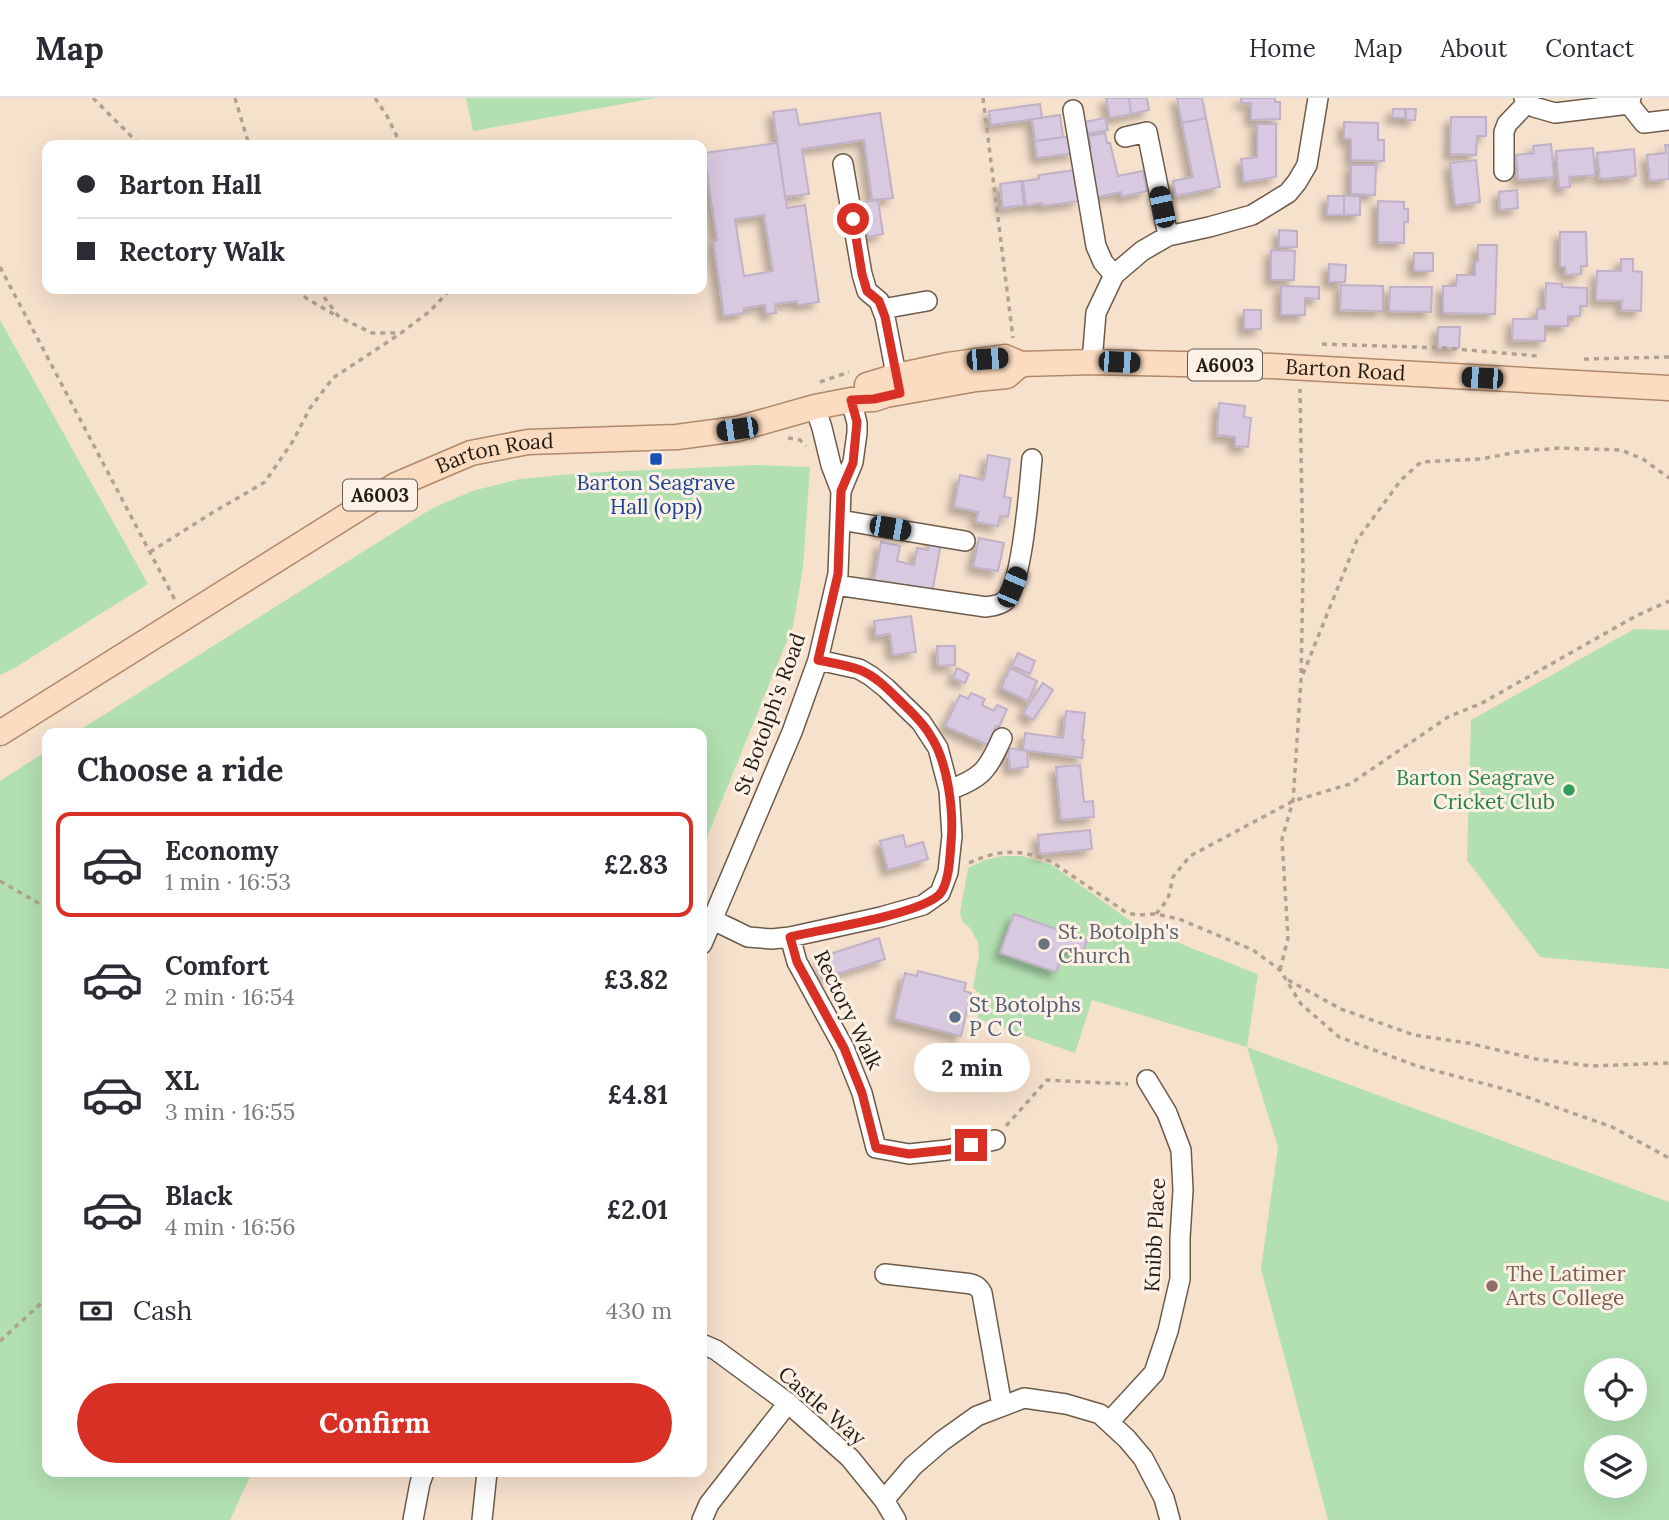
<!DOCTYPE html>
<meta charset="utf-8">
<style>
body{margin:0;font-family:Lora,serif;background:#f2f2f3;color:#2b2b33;height:100vh;display:flex;flex-direction:column;font-size:26px;white-space:nowrap}
*{box-sizing:border-box;margin:0}
p{font-size:23px;color:#7c7c81}
.icon{flex:none;width:38px;height:38px;fill:none;stroke:currentColor;stroke-width:2;stroke-linecap:round;stroke-linejoin:round}
.map{position:relative;flex:1;overflow:hidden}
.side{position:absolute;left:42px;top:630px;width:665px;height:749px;display:flex;flex-direction:column;background:#fff;border-radius:14px;box-shadow:0 7px 28px #0002}
.side>*{flex:none}
.hud{position:absolute;left:42px;top:42px;width:665px;height:154px;border-radius:14px;box-shadow:0 7px 28px #0002;display:grid;align-content:center;height:154px;padding:0 35px;background:#fff}
.fabs{position:absolute;left:1584px;top:1260px;display:grid;gap:14px}
.fabs a{display:grid;place-items:center;width:63px;height:63px;border-radius:50%;background:#fff;box-shadow:0 7px 28px #0002;font-size:35px}
.end{position:absolute;width:32px;height:32px;margin:-16px;border:9px solid #d93025;background:#fff;box-shadow:0 0 0 4px #fff}
.from{border-radius:50%}
.bubble{position:absolute;height:49px;border-radius:24px;background:#fff;box-shadow:0 7px 28px #0002;font-size:23px;font-weight:800;line-height:49px;text-align:center}
.car{position:absolute;width:21px;height:42px;margin:-21px -10px;border-radius:9px;box-shadow:0 0 5px 2px #0007;background:linear-gradient(#222 24%,#8ab4d8 0 40%,#222 0 76%,#8ab4d8 0 86%,#222 0)}
.hud b{display:flex;align-items:center;gap:24px;height:66px;font-size:26px}
.hud b+b{border-top:2px solid #e1e1e2}
.hud i{width:18px;height:18px;background:#2b2b33}
ul{padding:0;list-style:none}
li{display:flex;align-items:center;gap:21px;height:105px;margin:0 14px 10px;padding:0 21px;border:4px solid transparent;border-radius:14px}
li div{flex:1}
li b{display:block;font-size:26px}
li em{font-style:normal;font-weight:800}
li.active{border-color:#d93025}
li>.icon{width:63px;height:63px;stroke-width:1.5}
h2{padding:0 35px;font-size:32px;line-height:84px}
.pay{display:flex;align-items:center;gap:18px;height:77px;padding:0 35px;font-size:26px}
.pay p{margin-inline-start:auto}
.action{display:flex;gap:14px;margin-top:auto;padding:14px 35px}
.action a{flex:1;height:80px;border-radius:42px;background:#d93025;color:#fff;font-size:28px;font-weight:800;line-height:80px;text-align:center}
header{display:flex;align-items:center;gap:42px;box-sizing:border-box;height:98px;padding:0 35px;background:#fff;border-bottom:2px solid #e1e1e2}
header strong{font-size:33px}
nav{display:flex;gap:38px;margin-inline-start:auto;font-size:24px}
.map>svg:first-child{display:block}
.green{fill:#b2e0b1;fill-rule:evenodd}
.building{fill:#d9c9e0;stroke:#c0b1c7;stroke-width:2;fill-rule:evenodd;filter:url(#shadow)}
.lines{fill:none;stroke-linecap:round;stroke-linejoin:round}
.minor-casing{stroke:#6d5b4a;stroke-width:22}
.major-casing{stroke:#af8968;stroke-width:27}
.path{stroke:#b1a191;stroke-width:3.5;stroke-dasharray:5 5;stroke-linecap:butt}
.minor{stroke:#fff;stroke-width:19}
.major{stroke:#fcdcc0;stroke-width:24}
.route{stroke:#d93025;stroke-width:9}
.transit-dot{fill:#1a4fb4;stroke:#fdf0e4;stroke-width:2.5}
.leisure-dot{fill:#2e9e5b;stroke:#fdf0e4;stroke-width:2.5}
.worship-dot{fill:#6b7280;stroke:#fdf0e4;stroke-width:2.5}
.service-dot{fill:#5c6f8a;stroke:#fdf0e4;stroke-width:2.5}
.education-dot{fill:#8d6e63;stroke:#fdf0e4;stroke-width:2.5}
.labels{text-anchor:middle;stroke-width:6;stroke-linejoin:round;paint-order:stroke}
.shield{fill:#fdf0e4;stroke:#645b52;stroke-width:2}
.shield-label{font-size:19px;font-weight:bold;fill:#231b14}
.street-label{font-size:21px;fill:#231b14;stroke:#fdf0e4}
.transit-label{font-size:21px;fill:#164399;stroke:#fdf0e4}
.leisure-label{font-size:21px;fill:#27864d;stroke:#fdf0e4;text-anchor:end}
.worship-label{font-size:21px;fill:#5b616d;stroke:#fdf0e4;text-anchor:start}
.service-label{font-size:21px;fill:#4e5e75;stroke:#fdf0e4;text-anchor:start}
.education-label{font-size:21px;fill:#785e54;stroke:#fdf0e4;text-anchor:start}
</style>
<header>
<strong>Map</strong>
<nav><a>Home</a><a>Map</a><a>About</a><a>Contact</a></nav>
</header>
<div class="map">
<svg width="1669" height="1422" viewBox="0 0 1669 1422">
<defs>
<filter id="shadow"><feDropShadow dx="-6" dy="6" stdDeviation="3.5" flood-color="#0004"/></filter>
</defs>
<rect width="100%" height="100%" fill="#f6e1cd"/>
<path class="green" d="M466,0H656L473,33Z
M0,222L148,486L16,569L0,577Z
M758,367L810,369L803,470L793,528L707,739L702,738V635H75L431,411L472,393L520,381L583,375Z
M1634,531L1669,532V871L1540,859L1467,762L1471,622Z
M47,653V1374H252L230,1422H0V683Z
M1004,758H1022L1052,767L1132,824L1196,852L1258,876L1247,949L1669,1104V1422H1328L1261,1171L1278,1049L1247,949L1092,902L1075,955L977,921L980,896L973,890L979,857L978,845L971,831L962,823L960,815L968,770L984,762ZM1596,1272H1634V1311H1596ZM1596,1349H1634V1388H1596Z"/>
<path class="building" d="M1106,0H1129L1131,16L1110,20Z
M1129,0H1147L1149,12L1131,16Z
M1177,0H1202L1206,20L1182,25Z
M1241,0H1275V4H1280V21L1251,22V5H1241Z
M1040,6L1042,20L991,27L989,13Z
M796,11L799,27L880,15L893,100L872,102L864,42L802,51L809,96L785,99L773,14Z
M1393,11H1405V20H1392Z
M1406,11H1416L1415,22H1406Z
M1060,17L1063,39L1035,43L1032,21Z
M1451,19H1486V38H1477L1476,57L1450,56Z
M1105,20L1108,32L1088,36L1085,24Z
M1206,20L1220,89L1176,98L1173,83L1193,79L1182,25Z
M1344,24L1378,25V42H1384V63L1351,62V41H1344Z
M1257,26H1276V79L1244,84L1241,61L1257,59Z
M1105,35L1107,45H1110L1118,78L1143,73L1147,93L1122,99L1121,94L1094,100L1087,50L1091,49L1089,38Z
M1072,38L1075,55L1037,60L1035,43Z
M777,45L787,110L805,107L819,204L798,207L797,203L775,206L776,215L766,216L765,207L744,210V215L724,218L713,143L717,142L704,55ZM764,117L773,173L744,178L735,121Z
M1551,46L1554,79L1518,82L1516,57L1534,55L1533,48Z
M1665,47H1669V81L1650,83L1647,57L1666,55Z
M1593,50L1595,77L1569,79L1570,89L1559,90L1556,53Z
M1634,51L1636,78L1600,81L1597,55Z
M1476,62L1480,104L1455,107L1450,65Z
M1351,67H1376L1375,97L1351,96Z
M1075,72L1079,103L1043,108L1042,105L1026,108L1023,83L1039,81V77Z
M1021,83L1024,107L1003,110L1000,86Z
M1517,92L1518,110L1500,112L1499,94Z
M1328,98H1344V117H1327Z
M1344,98H1360V117H1344Z
M878,102L883,136L868,139L863,104Z
M1378,103L1404,104V111H1408V124H1404V145L1378,144Z
M1279,132L1297,133V149H1279Z
M1560,134H1586L1587,168H1581V176L1566,177L1565,169H1560Z
M1478,147H1497L1495,216L1443,215V188H1456L1457,177H1475V163H1478Z
M1271,152L1295,153L1294,182H1271Z
M1414,155H1433V173H1414Z
M1621,161H1633V173L1642,174L1641,213L1621,212L1622,203L1596,202L1597,173H1621Z
M1329,166L1346,167L1345,184H1329Z
M1546,185L1562,186V189L1587,190V208H1580V218H1568V228H1545V243L1512,242L1513,221H1537V211H1545Z
M1341,187L1383,188V213L1340,212Z
M1281,188L1319,189V201L1305,200V217H1281Z
M1390,189H1432L1431,214L1389,213Z
M1244,212H1261V231H1244Z
M1438,229H1460L1459,250H1438Z
M1219,305L1245,308L1244,319L1251,320L1248,349L1235,348V339L1217,337Z
M988,357L1010,361L1004,399L1011,400L1008,419L1000,418L998,428L976,424L978,414L954,409L960,377L984,382Z
M979,440L1004,445L998,473L973,469Z
M929,443L941,445L932,495L874,484L881,444L900,448L897,463L914,467L917,450L928,452Z
M911,518L916,554L893,557L890,536L876,538L874,523Z
M937,548H955V567L938,568Z
M1018,555L1035,563L1030,576L1012,568Z
M957,570L969,576L965,585L953,580Z
M1010,570L1037,583L1028,603L1001,590Z
M1043,585L1053,592L1033,622L1023,615Z
M971,595L985,601L982,607L994,613L997,607L1007,611L999,629L996,628L988,647L945,628L960,597L968,601Z
M1066,613L1085,615L1082,642H1084L1082,660L1023,652L1025,635L1063,640Z
M1008,650L1027,653L1028,669L1010,671Z
M1080,667L1084,704L1093,703L1094,719L1061,722L1056,669Z
M1090,732L1092,751L1040,756L1038,737Z
M903,737L906,749L923,744L928,761L888,772L880,743Z
M1014,816L1087,842L1082,857L1064,851L1056,874L1000,855Z
M879,840L885,861L827,879L821,859Z
M918,873L966,885L964,893L971,895L961,938L894,921L905,875L917,878Z"/>
<g class="lines">
<g class="minor-casing">
<path id="minor" d="M1524,0L1534,9L1555,15L1629,6
M1631,0L1629,6L1644,25L1669,22
M1073,12L1096,148L1103,164L1114,177
M1125,39L1147,34L1168,138
M843,66L862,176L867,193L879,203L885,219L899,292
M1504,73V34L1507,26L1528,4
M882,211L927,203
M1092,264L1096,215L1114,177L1142,153L1168,138L1209,129L1252,117L1288,95L1297,84L1307,67L1318,0
M815,309L822,330L831,367L841,393
M840,422L965,443
M836,487L986,509C992,508 1001,507 1006,502C1023,483 1029,390 1032,361
M949,692C982,680 988,672 1002,640
M713,822L748,839L772,841L790,839L881,819L923,807L940,795L948,774L952,738L949,692L938,650L921,624L886,590L871,578L859,571L818,562
M790,839L797,864L844,950L862,995L876,1050L909,1056L947,1052L995,1042
M702,846L792,634L818,562L838,476L841,393L853,364L857,335V325L851,302
M885,1176L964,1185C973,1186 978,1187 982,1195L1002,1308
M702,1246L716,1252L788,1305L850,1360L884,1402L896,1422
M1109,1324L1154,1275L1168,1233L1180,1181V1140L1183,1092L1181,1052L1167,1015L1147,982
M884,1402L913,1368L942,1343L977,1318L1024,1300L1066,1306L1100,1316L1127,1341L1143,1360L1164,1400L1170,1422
M413,1422L420,1385L424,1374
M482,1422L487,1374
M702,1422L709,1406L788,1305"/>
</g>
<g class="major-casing">
<g id="major">
<path id="s1" d="M867,287L897,278L948,267L1005,259L1021,266L1092,264L1271,268L1669,290"/>
<path id="s2" d="M0,635L396,387L471,355L528,344L677,339L737,331L815,309L851,302L874,301L886,297L976,281L1007,278L1021,266"/>
</g>
</g>
<path class="path" d="M93,0L140,47
M235,0L249,47
M375,0L387,18L401,47
M983,0L1013,240
M0,169L175,502
M297,191L306,200L335,217
M318,191L339,219L372,235H401L429,214L449,193V191
M1322,246L1444,250L1538,258
M1584,261L1669,259
M820,284L849,274
M788,340L800,342L806,348
M150,454L212,415L265,384L293,343L310,310L333,280L401,235
M1303,576L1357,442L1401,382L1421,364L1481,361L1517,354L1559,350L1621,352L1643,361L1669,380
M969,765C999,751 1022,751 1052,764L1127,815L1138,817L1155,816L1179,821L1253,852L1280,872L1301,906L1339,939L1417,968L1504,991L1612,1029L1669,1060
M0,783L47,810
M1156,816L1168,801L1173,779L1190,758L1293,703L1350,686L1448,619L1482,605L1636,518L1669,503
M1280,872L1288,840L1282,741L1293,703L1301,582L1303,473L1300,291
M1288,882L1341,911L1414,937L1468,945L1536,961L1592,968L1669,965
M1006,1028L1047,982L1128,986
M0,1243L47,1200"/>
<use href="#minor" class="minor"/>
<use href="#major" class="major"/>
</g>
<g class="lines">
<path class="route" d="M853,121L862,176L867,193L879,203L885,219L900,295L874,301L851,302L857,324L853,365L841,393L838,476L818,562C832,565 847,567 860,572C875,578 887,590 898,601C909,612 922,623 930,637C948,664 954,713 951,745C950,759 949,787 939,797C917,817 823,831 790,839L797,864L844,950L862,995L876,1050L909,1056L947,1052L971,1047"/>
</g>
<rect class="transit-dot" x="649" y="354" width="14" height="14" rx="3.5"/>
<circle class="leisure-dot" cx="1569" cy="692" r="7"/>
<circle class="worship-dot" cx="1044" cy="846" r="7"/>
<circle class="service-dot" cx="955" cy="919" r="7"/>
<circle class="education-dot" cx="1492" cy="1188" r="7"/>
<g class="labels">
<g class="shield">
<rect x="1188" y="251.5" width="74" height="31" rx="5"/>
<rect x="343" y="381.5" width="74" height="31" rx="5"/>
</g>
<g class="shield-label">
<text x="1225" y="274">A6003</text>
<text x="380" y="404">A6003</text>
</g>
<g class="street-label">
<text dy="7" stroke="none"><textPath href="#s1" startOffset="483">Barton Road</textPath></text>
<text dy="7" stroke="none"><textPath href="#s2" startOffset="572">Barton Road</textPath></text>
<text transform="translate(770 616) rotate(-70)" y="7">St Botolph's Road</text>
<text transform="translate(848 912) rotate(64)" y="7">Rectory Walk</text>
<text transform="translate(1155 1137) rotate(-87)" y="7">Knibb Place</text>
<text transform="translate(822 1308) rotate(41)" y="7">Castle Way</text>
</g>
<g class="transit-label">
<text x="656" y="392">Barton Seagrave<tspan x="656" dy="24">Hall (opp)</tspan></text>
</g>
<g class="leisure-label">
<text x="1555" y="687">Barton Seagrave<tspan x="1555" dy="24">Cricket Club</tspan></text>
</g>
<g class="worship-label">
<text x="1058" y="841">St. Botolph's<tspan x="1058" dy="24">Church</tspan></text>
</g>
<g class="service-label">
<text x="969" y="914">St Botolphs<tspan x="969" dy="24">P C C</tspan></text>
</g>
<g class="education-label">
<text x="1506" y="1183">The Latimer<tspan x="1506" dy="24">Arts College</tspan></text>
</g>
</g>
</svg>
<div class="fabs">
<a><svg class="icon" aria-label="locate" viewBox="0 0 24 24"><circle cx="12" cy="12" r="6"/><path d="M12 2v4M12 18v4M2 12h4M18 12h4"/></svg></a>
<a><svg class="icon" aria-label="layers" viewBox="0 0 24 24"><path d="M12 4l9 5-9 5-9-5zM3 14l9 5 9-5"/></svg></a>
</div>
<i class="end from" style="left:853px;top:121px"></i>
<i class="end" style="left:971px;top:1047px"></i>
<div class="bubble" style="left:914px;top:945px;width:116px">2 min</div>
<i class="car" style="left:1162px;top:109px;rotate:348deg"></i>
<i class="car" style="left:987px;top:261px;rotate:86deg"></i>
<i class="car" style="left:1119px;top:264px;rotate:92deg"></i>
<i class="car" style="left:1482px;top:280px;rotate:273deg"></i>
<i class="car" style="left:737px;top:331px;rotate:262deg"></i>
<i class="car" style="left:890px;top:430px;rotate:100deg"></i>
<i class="car" style="left:1012px;top:489px;rotate:23deg"></i>
<div class="hud">
<b><i class="from"></i>Barton Hall</b>
<b><i></i>Rectory Walk</b>
</div>
<section class="side">
<h2>Choose a ride</h2>
<ul>
<li class="active"><svg class="icon" aria-label="car" viewBox="0 0 24 24"><path d="M5 17H2v-5l4-1 3-4h7l3 4 3 1v5h-3M9 17h6M6 11h13"/><circle cx="7" cy="17" r="2"/><circle cx="17" cy="17" r="2"/></svg><div><b>Economy</b><p>1 min · 16:53</p></div><em>£2.83</em></li>
<li><svg class="icon" aria-label="car" viewBox="0 0 24 24"><path d="M5 17H2v-5l4-1 3-4h7l3 4 3 1v5h-3M9 17h6M6 11h13"/><circle cx="7" cy="17" r="2"/><circle cx="17" cy="17" r="2"/></svg><div><b>Comfort</b><p>2 min · 16:54</p></div><em>£3.82</em></li>
<li><svg class="icon" aria-label="car" viewBox="0 0 24 24"><path d="M5 17H2v-5l4-1 3-4h7l3 4 3 1v5h-3M9 17h6M6 11h13"/><circle cx="7" cy="17" r="2"/><circle cx="17" cy="17" r="2"/></svg><div><b>XL</b><p>3 min · 16:55</p></div><em>£4.81</em></li>
<li><svg class="icon" aria-label="car" viewBox="0 0 24 24"><path d="M5 17H2v-5l4-1 3-4h7l3 4 3 1v5h-3M9 17h6M6 11h13"/><circle cx="7" cy="17" r="2"/><circle cx="17" cy="17" r="2"/></svg><div><b>Black</b><p>4 min · 16:56</p></div><em>£2.01</em></li>
</ul>
<div class="pay"><svg class="icon" aria-label="cash" viewBox="0 0 24 24"><path d="M3 7h18v10H3z"/><circle cx="12" cy="12" r="2"/></svg>Cash<p>430 m</p></div>
<div class="action"><a>Confirm</a></div>
</section>
</div>
